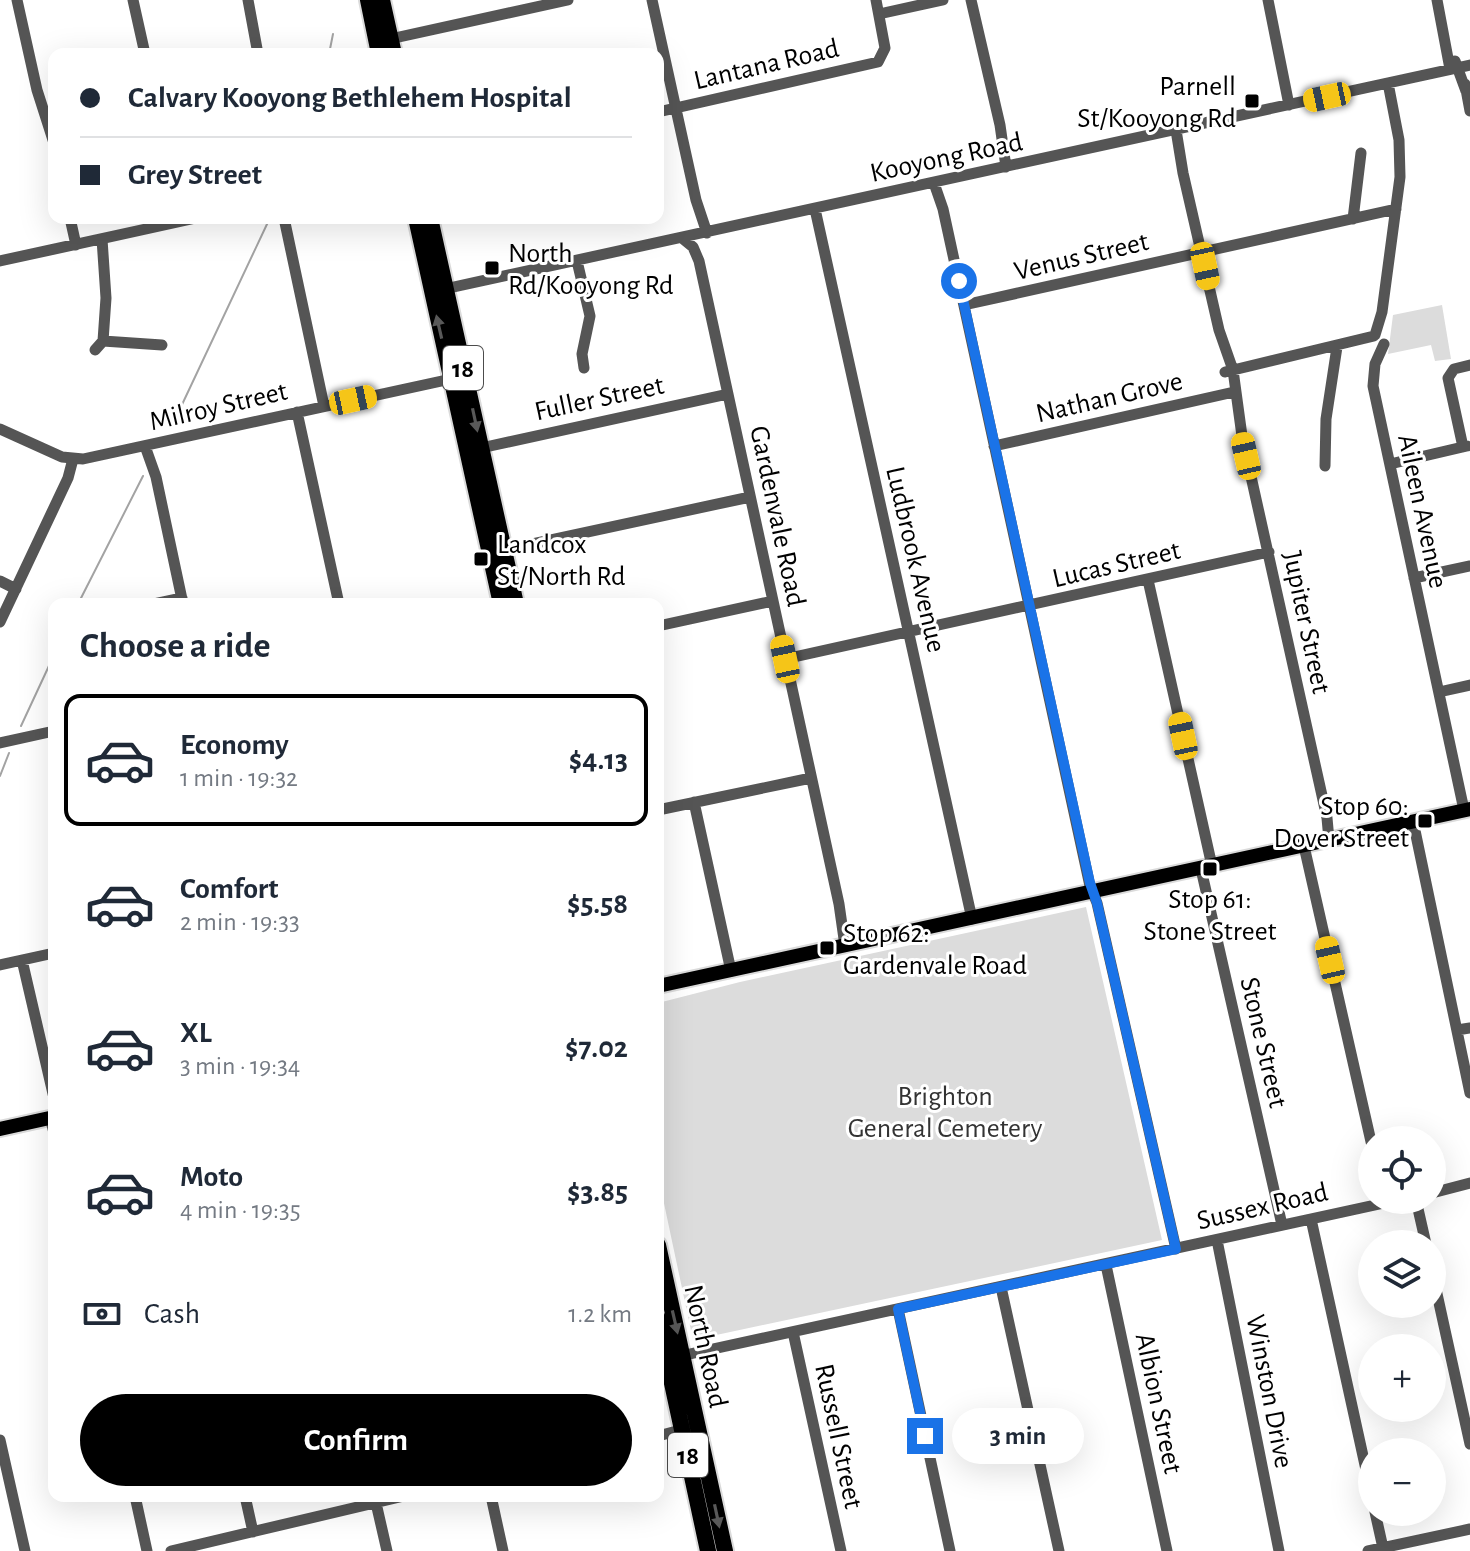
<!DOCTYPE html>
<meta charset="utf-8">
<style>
body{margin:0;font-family:"Alegreya Sans",sans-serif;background:#f2f2f3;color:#1f2937;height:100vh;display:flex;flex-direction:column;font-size:30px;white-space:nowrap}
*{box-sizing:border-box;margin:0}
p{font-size:26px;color:#747a83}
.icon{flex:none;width:44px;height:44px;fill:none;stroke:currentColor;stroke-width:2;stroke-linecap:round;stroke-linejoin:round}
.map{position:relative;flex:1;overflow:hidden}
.side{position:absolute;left:48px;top:598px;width:616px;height:904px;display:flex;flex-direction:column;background:#fff;border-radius:16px;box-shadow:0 8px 32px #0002}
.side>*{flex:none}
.guide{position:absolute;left:48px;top:48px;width:616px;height:176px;border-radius:16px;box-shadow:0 8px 32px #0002;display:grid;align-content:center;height:176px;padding:0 32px;background:#fff}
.tools{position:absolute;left:1358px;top:1126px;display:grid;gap:16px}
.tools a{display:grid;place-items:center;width:88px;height:88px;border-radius:50%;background:#fff;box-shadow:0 8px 32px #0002;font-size:40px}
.end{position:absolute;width:36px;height:36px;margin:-18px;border:10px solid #1a73e8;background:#fff;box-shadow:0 0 0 4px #fff}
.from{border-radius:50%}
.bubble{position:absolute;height:56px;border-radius:28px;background:#fff;box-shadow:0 8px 32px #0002;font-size:26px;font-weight:700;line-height:56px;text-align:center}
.car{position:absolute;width:24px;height:48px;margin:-24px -12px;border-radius:10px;box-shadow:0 0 6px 2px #0007;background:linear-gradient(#f5c518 24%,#345 0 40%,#f5c518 0 76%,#345 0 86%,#f5c518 0)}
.guide b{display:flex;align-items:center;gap:28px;height:76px;font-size:30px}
.guide b+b{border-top:2px solid #e0e1e3}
.guide i{width:20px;height:20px;background:#1f2937}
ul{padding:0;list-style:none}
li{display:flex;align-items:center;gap:24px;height:132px;margin:0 16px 12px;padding:0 16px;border:4px solid transparent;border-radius:16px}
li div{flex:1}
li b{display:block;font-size:30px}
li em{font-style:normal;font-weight:700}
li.on{border-color:#000}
li>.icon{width:72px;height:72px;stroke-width:1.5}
h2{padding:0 32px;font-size:36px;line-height:96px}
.pay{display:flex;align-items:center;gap:20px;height:88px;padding:0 32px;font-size:30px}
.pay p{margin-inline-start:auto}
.action{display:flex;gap:16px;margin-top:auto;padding:16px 32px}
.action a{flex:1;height:92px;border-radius:48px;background:#000;color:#fff;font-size:32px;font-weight:700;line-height:92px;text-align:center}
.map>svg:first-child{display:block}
.green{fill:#dcdcdc}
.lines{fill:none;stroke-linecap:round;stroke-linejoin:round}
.stream{stroke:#a3a3a3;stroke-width:2}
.major-casing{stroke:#dbdbdb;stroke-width:18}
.highway-casing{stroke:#dbdbdb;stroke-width:20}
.minor{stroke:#555;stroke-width:11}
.major{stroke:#000;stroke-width:14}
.highway{stroke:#000;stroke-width:16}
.tram{stroke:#000;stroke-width:2}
.oneway{fill:#595959}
.route{stroke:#1a73e8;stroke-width:10}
.poi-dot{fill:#000;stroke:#fff;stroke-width:3}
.labels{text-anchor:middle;stroke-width:6;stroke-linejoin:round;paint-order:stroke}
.shield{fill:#fff;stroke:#4c4c4c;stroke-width:2}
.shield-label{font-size:26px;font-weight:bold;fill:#000}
.street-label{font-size:28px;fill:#000;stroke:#fff}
.poi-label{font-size:28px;fill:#000;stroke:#fff;text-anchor:start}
.park-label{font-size:28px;fill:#333;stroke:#fff}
</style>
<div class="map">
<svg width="1470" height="1551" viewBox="0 0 1470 1551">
<rect width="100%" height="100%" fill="#fff"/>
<path class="green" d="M1442,305L1451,359L1435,361L1431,345L1388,354L1393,315Z
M1086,907L1162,1240L693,1340L658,1175V1150L663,1139L658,1121V1003L740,982Z"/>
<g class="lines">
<path class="stream" d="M329,54L333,34
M171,428L268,222
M78,604L143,476
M21,726L54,655
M0,776L9,753"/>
<g class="major-casing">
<path id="major" d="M658,986L1470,809
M0,1129L54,1117"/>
</g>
<g class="highway-casing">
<path id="highway" d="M368,0L379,54
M382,0L394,54
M416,218L501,604
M430,218L516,604
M658,1245L725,1551
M658,1318L708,1551"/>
</g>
<path class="minor" d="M17,0L37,90L54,143
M133,0L145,54
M248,0L258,54
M652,0L696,200L707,233
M971,0L1000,125L1006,167
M1268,0L1289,105
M1437,0L1450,69
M879,14L943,0
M390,39L568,0
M1455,61L1466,91
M1465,84L1470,111
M658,112L878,62L885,48L876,0
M1176,130L1183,173L1219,330L1233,370L1242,436L1327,818L1329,840
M934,183L943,209L1090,886L1097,903L1176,1249
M815,209L972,919
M70,218L76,245
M284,218L324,406
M1353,219L1361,153
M682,238L693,247L699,261L839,904L845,946
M0,261L196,218
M577,261L590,316L582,354L584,368
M440,290L1470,65
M964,305L1396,209
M1375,335L1382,312L1400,177L1399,140L1388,83
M103,341L162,345
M1384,344L1375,364L1373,386L1464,810
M95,350L103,341L106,298L102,239
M1225,372L1374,336
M297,412L339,604
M0,429L62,457L83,459L451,379
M145,446L156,477L183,604
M994,446L1234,392
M1463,447L1448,378L1454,369L1470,365
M481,448L728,394
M1390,464L1467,446
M1325,466L1326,419L1337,347
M504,550L750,497
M1414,578L1470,566
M1148,580L1212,866
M0,581L16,589
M154,604L182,598
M0,622L68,478L73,459
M658,626L773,601
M785,659L1269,552
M1439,692L1470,685
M0,743L54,731
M694,802L731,971
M658,810L811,778
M1413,821L1470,1093
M1304,846L1372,1146
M1201,869L1282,1225
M22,960L54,1098
M0,965L54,953
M1457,1030L1470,1028
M50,1117L54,1133
M1432,1193L1470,1183
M1416,1200L1426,1244
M1311,1219L1372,1497
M1217,1240L1279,1551
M1106,1265L1167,1551
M1432,1271L1470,1444
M1001,1287L1059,1551
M898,1309L950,1551
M793,1332L841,1551
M676,1357L1398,1200
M658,1436L688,1428
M0,1440L25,1551
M135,1496L147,1551
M245,1496L253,1532
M491,1496L503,1551
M376,1503L387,1551
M1375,1512L1383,1548
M171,1551L404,1496
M1368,1551L1470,1529"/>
<use href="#major" class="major"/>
<use href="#highway" class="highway"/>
<path class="tram" d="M658,984L1470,807
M0,1131L54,1118"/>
</g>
<defs><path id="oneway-solid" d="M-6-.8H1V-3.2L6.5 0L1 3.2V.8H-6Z" transform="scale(2)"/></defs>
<g class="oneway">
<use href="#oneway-solid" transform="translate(439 327) rotate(-103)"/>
<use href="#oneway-solid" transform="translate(475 420) rotate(78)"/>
<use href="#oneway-solid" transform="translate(675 1322) rotate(77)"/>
<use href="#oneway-solid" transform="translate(717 1516) rotate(78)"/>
</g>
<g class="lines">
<path class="route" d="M925,1436L898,1309L1176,1249L1097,903L1090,883L959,281"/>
</g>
<g class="poi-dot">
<rect x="1244" y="93" width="16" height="16" rx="4"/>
<rect x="484" y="260" width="16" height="16" rx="4"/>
<rect x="473" y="551" width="16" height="16" rx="4"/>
<rect x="1417" y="813" width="16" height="16" rx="4"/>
<rect x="1202" y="861" width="16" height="16" rx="4"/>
<rect x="819" y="940" width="16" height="16" rx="4"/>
</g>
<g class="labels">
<g class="shield">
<rect x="443" y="346" width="40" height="44" rx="6"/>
<rect x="668" y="1433" width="40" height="44" rx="6"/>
</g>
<g class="shield-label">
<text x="463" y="377">18</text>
<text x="688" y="1464">18</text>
</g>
<g class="street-label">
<text transform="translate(766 63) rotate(-13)" y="10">Lantana Road</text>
<text transform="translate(946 156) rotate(-12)" y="10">Kooyong Road</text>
<text transform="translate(1081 255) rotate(-13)" y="10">Venus Street</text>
<text transform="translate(1109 396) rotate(-13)" y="10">Nathan Grove</text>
<text transform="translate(599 397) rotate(-12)" y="10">Fuller Street</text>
<text transform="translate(218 405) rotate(-13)" y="10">Milroy Street</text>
<text transform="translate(1424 511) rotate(78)" y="10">Aileen Avenue</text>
<text transform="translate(779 516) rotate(78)" y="10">Gardenvale Road</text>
<text transform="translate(917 559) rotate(77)" y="10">Ludbrook Avenue</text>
<text transform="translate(1116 563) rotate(-13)" y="10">Lucas Street</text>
<text transform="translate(1308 622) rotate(78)" y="10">Jupiter Street</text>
<text transform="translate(1265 1042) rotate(77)" y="10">Stone Street</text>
<text transform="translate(1262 1205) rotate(-13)" y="10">Sussex Road</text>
<text transform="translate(707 1346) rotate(78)" y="10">North Road</text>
<text transform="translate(1271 1391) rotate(79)" y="10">Winston Drive</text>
<text transform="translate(1160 1403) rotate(78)" y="10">Albion Street</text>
<text transform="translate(840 1436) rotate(78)" y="10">Russell Street</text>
</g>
<g class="poi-label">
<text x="1236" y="95" text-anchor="end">Parnell<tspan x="1236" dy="32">St/Kooyong Rd</tspan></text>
<text x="508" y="262">North<tspan x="508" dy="32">Rd/Kooyong Rd</tspan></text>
<text x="497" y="553">Landcox<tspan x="497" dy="32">St/North Rd</tspan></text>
<text x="1409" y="815" text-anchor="end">Stop 60:<tspan x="1409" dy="32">Dover Street</tspan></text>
<text x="1210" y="908" text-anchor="middle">Stop 61:<tspan x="1210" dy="32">Stone Street</tspan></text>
<text x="843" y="942">Stop 62:<tspan x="843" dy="32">Gardenvale Road</tspan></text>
</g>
<g class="park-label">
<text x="945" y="1105">Brighton<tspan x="945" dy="32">General Cemetery</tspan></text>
</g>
</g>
</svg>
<div class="tools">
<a><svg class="icon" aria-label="locate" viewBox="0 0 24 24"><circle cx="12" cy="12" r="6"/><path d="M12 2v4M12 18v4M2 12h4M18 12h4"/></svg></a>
<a><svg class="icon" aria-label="layers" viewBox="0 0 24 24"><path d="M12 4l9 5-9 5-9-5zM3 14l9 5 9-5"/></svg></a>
<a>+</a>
<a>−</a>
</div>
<i class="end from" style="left:959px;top:281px"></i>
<i class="end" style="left:925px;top:1436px"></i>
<div class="bubble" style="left:952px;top:1408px;width:132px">3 min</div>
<i class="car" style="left:1327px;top:97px;rotate:258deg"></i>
<i class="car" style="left:1205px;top:266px;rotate:168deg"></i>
<i class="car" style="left:353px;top:400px;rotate:78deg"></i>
<i class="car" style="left:1246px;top:456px;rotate:347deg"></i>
<i class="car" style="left:785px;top:659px;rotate:348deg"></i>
<i class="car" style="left:1183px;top:736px;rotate:348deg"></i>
<i class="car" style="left:1330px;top:960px;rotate:347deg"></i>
<div class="guide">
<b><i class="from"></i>Calvary Kooyong Bethlehem Hospital</b>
<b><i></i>Grey Street</b>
</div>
<section class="side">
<h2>Choose a ride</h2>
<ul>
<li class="on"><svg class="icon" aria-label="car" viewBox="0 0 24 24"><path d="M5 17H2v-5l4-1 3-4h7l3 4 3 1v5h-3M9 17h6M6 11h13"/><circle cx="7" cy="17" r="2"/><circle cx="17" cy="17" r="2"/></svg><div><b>Economy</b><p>1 min · 19:32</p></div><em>$4.13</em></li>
<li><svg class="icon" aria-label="car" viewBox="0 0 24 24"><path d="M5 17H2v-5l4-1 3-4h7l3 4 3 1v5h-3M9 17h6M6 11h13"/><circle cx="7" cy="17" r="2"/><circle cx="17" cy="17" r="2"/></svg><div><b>Comfort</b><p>2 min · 19:33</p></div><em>$5.58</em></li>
<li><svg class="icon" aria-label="car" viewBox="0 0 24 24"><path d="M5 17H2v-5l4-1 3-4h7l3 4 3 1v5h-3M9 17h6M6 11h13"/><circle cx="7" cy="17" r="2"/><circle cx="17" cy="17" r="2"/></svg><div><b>XL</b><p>3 min · 19:34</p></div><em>$7.02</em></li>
<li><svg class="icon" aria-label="car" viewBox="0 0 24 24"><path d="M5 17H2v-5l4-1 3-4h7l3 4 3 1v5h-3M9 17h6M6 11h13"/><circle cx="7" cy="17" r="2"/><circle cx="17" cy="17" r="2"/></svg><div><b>Moto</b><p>4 min · 19:35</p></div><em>$3.85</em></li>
</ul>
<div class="pay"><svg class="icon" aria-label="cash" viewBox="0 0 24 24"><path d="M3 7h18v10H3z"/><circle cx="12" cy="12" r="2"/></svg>Cash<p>1.2 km</p></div>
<div class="action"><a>Confirm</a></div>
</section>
</div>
